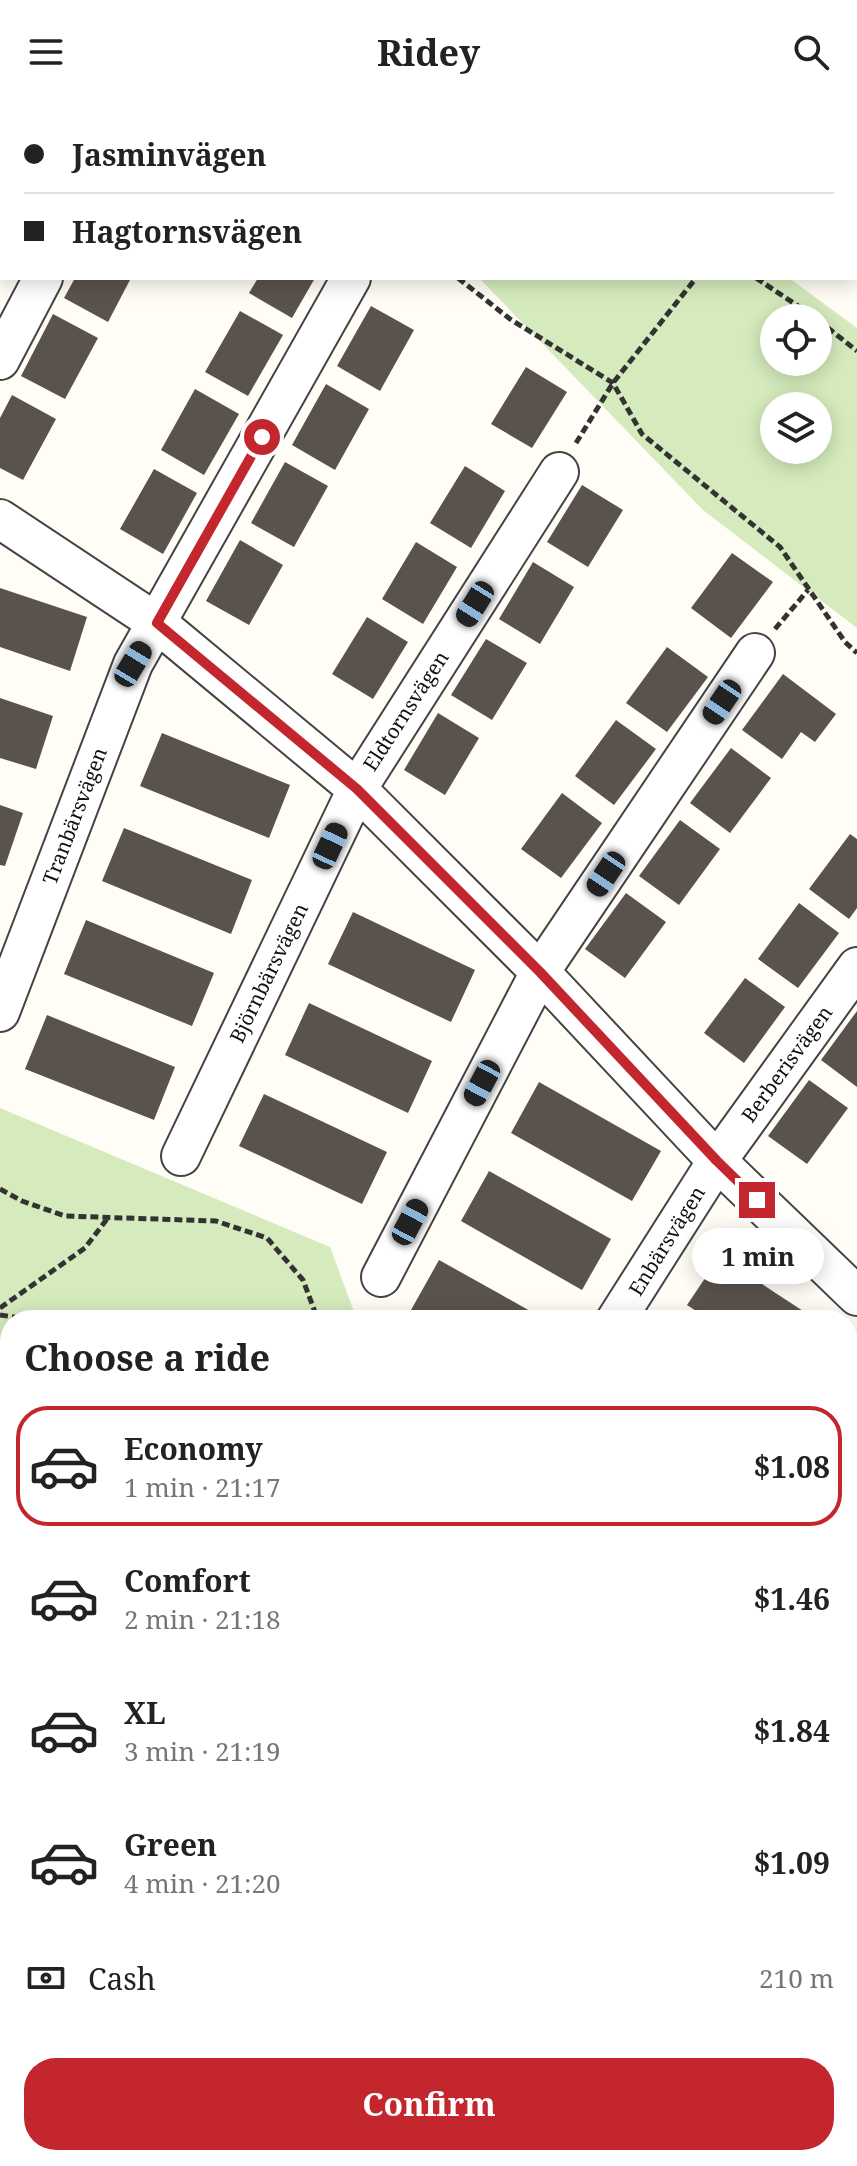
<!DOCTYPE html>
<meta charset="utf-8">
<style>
body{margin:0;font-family:"Noto Serif",serif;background:#f6f6f6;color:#222;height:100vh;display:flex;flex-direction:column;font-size:30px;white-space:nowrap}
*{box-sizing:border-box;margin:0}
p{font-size:26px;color:#767676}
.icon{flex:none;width:44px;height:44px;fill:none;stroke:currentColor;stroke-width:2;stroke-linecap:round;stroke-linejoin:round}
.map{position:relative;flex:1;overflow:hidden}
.sheet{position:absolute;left:0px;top:1206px;width:858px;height:856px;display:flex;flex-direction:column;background:#fff;border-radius:32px 32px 0 0;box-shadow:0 4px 20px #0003}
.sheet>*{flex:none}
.banner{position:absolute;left:0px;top:0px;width:858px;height:176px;box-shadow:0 4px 20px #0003;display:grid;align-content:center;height:176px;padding:0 24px;background:#fff}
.controls{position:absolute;left:760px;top:200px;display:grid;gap:16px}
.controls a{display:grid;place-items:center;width:72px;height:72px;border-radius:50%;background:#fff;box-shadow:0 4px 20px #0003;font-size:40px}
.end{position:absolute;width:36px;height:36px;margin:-18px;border:10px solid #c4262e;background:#fff;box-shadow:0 0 0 4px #fff}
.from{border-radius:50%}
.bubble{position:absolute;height:56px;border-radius:28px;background:#fff;box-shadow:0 4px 20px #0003;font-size:26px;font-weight:700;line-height:56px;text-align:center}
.car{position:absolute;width:24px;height:48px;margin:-24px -12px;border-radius:10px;box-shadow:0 0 6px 2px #0007;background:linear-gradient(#222 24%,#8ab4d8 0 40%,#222 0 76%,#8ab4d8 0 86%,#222 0)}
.banner b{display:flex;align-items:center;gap:28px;height:76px;font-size:30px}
.banner b+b{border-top:2px solid #e0e0e0}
.banner i{width:20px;height:20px;background:#222}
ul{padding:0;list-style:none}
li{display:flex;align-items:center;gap:24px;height:120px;margin:0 16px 12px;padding:0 8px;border:4px solid transparent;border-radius:32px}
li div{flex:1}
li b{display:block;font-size:30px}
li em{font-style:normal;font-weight:700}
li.selected{border-color:#c4262e}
li>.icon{width:72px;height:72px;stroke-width:1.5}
h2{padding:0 24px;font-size:36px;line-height:96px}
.pay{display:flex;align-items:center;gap:20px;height:88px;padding:0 24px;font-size:30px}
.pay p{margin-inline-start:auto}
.cta{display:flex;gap:16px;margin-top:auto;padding:16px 24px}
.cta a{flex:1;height:92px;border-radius:32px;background:#c4262e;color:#fff;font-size:32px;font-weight:700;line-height:92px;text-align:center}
header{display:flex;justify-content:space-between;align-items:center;height:104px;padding:0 24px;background:#fff;font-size:36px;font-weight:700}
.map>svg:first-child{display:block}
.green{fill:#d5ebbd;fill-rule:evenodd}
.building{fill:#5a524d}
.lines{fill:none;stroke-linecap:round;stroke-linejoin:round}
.minor-casing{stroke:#444;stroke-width:42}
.path{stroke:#333;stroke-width:5;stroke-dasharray:8 4;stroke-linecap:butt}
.minor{stroke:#fff;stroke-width:38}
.route{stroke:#c4262e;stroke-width:10}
.labels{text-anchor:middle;stroke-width:8;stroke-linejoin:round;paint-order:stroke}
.street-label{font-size:20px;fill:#111;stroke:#fff}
</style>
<header><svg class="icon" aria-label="menu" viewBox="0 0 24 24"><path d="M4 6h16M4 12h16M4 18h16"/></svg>Ridey<svg class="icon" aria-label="search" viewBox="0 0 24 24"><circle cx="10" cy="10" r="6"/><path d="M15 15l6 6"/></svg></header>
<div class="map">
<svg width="857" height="2062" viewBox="0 0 857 2062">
<rect width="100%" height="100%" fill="#fffdf5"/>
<path class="green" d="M479,174H789L857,224V524L703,406ZM774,214H818V258H774ZM818,302V346H774V302Z
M0,1004L330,1143L357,1216H10V1263L0,1258Z
M857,1665V1896L848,1893V1677Z"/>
<path class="building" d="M75,174H131L108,218L64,194Z
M258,174H315L292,214L249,189Z
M371,202L414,226L380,287L337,262Z
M240,207L283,231L248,292L205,268Z
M53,210L98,234L65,295L21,272Z
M526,263L567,288L532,344L491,320Z
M326,280L369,305L335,366L292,341Z
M195,285L239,310L204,371L161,346Z
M12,291L56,315L23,376L0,364V314Z
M285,358L328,382L294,443L251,419Z
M465,362L505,387L471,444L430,419Z
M154,365L197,389L163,450L120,425Z
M582,381L623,406L588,463L547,438Z
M240,436L283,461L249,521L206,497Z
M416,438L457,463L423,520L382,495Z
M732,449L773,478L731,534L691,504Z
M533,458L574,483L540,540L499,515Z
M0,484L87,513L70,567L0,543Z
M367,513L408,538L373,595L332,570Z
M486,535L527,559L492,616L451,591Z
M667,543L708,573L667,628L626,599Z
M783,570L836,610L815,638L801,628L782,655L742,626Z
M0,594L53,612L36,665L0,654Z
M438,609L479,634L445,691L404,666Z
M616,616L656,645L614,701L575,672Z
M162,629L290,681L269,734L140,682Z
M731,644L771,674L730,729L690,699Z
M562,689L602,719L561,774L521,745Z
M0,701L23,709L5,762L0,761Z
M680,716L720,745L679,801L639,772Z
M124,724L252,776L231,830L102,777Z
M850,730L857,735V804L849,815L809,785Z
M626,789L666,818L625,874L585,845Z
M799,799L839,829L798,884L758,855Z
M353,808L475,866L451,918L328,860Z
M86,816L214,869L192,922L64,870Z
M745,874L785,903L744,959L704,929Z
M309,899L432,957L408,1009L285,951Z
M857,907V983L821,956Z
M47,911L175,963L154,1016L25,965Z
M809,976L848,1004L807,1060L768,1032Z
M539,978L661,1047L632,1097L511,1029Z
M264,990L387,1048L362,1100L239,1042Z
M489,1067L611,1135L582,1186L461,1117Z
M720,1152L777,1190L817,1216H710L687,1201Z
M439,1156L500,1190L546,1216H428L411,1206Z
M10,1307V1356L0,1351V1327Z
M10,1366V1398L0,1418V1375L5,1377Z
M0,1439L10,1444V1471L0,1465Z
M0,1530L10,1535V1559L0,1554Z
M848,1575L857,1577V1611L848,1609Z
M10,1588V1623L0,1640V1608Z
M0,1643L10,1648V1681L0,1700Z
M241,2052H289L283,2062H234Z
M430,2052H486L479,2062H445Z"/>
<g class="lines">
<g class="minor-casing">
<path id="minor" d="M134,2L135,0
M824,2L826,0
M0,256L43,174
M0,415L157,519L357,685L540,868L717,1057L857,1192
M0,908L133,560L351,174
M181,1052L357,685L559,368
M381,1173L540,868L755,549
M616,1216L717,1057L857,863
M848,1310L857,1296
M0,1745L10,1748
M848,1966L857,1968
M354,2062L361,2052"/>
</g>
<path class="path" d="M360,0L364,2
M519,0L522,2
M462,2L463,0
M458,174L510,215L613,279L642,330L780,443L845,538L857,549
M756,174L816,214
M818,216L857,247
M576,339L613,279L696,174
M775,525L808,486
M0,1085L22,1097L65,1112L216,1117L267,1134L303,1176L318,1216
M0,1204L85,1144L107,1115
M0,1211L35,1216
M848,1539L857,1541
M848,1923L857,1924
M666,2062L674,2052
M835,2062L837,2052"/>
<use href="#minor" class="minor"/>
</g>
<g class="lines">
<path class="route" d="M262,333L157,519L357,685L540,868L717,1057L757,1096"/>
</g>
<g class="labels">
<g class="street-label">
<text transform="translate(406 607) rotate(-57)" y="7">Eldtornsvägen</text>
<text transform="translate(75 712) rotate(-69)" y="7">Tranbärsvägen</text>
<text transform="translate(269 869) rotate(-64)" y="7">Björnbärsvägen</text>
<text transform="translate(787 960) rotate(-54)" y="7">Berberisvägen</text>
<text transform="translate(667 1137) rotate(-58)" y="7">Enbärsvägen</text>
</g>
</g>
</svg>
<div class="controls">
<a><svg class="icon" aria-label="locate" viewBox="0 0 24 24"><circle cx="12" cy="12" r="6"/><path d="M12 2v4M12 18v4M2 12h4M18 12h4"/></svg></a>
<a><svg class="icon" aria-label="layers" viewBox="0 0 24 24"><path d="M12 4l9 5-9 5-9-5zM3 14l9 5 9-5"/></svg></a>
</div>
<i class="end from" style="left:262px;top:333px"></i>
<i class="end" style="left:757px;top:1096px"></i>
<div class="bubble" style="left:692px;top:1124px;width:132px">1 min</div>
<i class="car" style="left:475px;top:500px;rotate:212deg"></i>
<i class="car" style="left:133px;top:560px;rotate:31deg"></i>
<i class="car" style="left:722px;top:598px;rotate:214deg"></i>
<i class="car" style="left:330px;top:742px;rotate:25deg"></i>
<i class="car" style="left:606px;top:770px;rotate:214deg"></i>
<i class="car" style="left:482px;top:979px;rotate:208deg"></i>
<i class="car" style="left:410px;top:1118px;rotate:28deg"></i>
<div class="banner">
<b><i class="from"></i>Jasminvägen</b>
<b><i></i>Hagtornsvägen</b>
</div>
<section class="sheet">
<h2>Choose a ride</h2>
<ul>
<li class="selected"><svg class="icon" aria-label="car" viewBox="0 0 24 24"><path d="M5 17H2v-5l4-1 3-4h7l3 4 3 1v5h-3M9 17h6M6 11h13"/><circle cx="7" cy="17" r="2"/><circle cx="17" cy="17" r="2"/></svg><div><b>Economy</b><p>1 min · 21:17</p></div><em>$1.08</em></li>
<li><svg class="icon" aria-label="car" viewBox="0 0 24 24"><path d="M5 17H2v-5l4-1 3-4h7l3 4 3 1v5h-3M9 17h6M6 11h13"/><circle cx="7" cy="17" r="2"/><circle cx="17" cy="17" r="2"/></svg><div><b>Comfort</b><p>2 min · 21:18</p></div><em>$1.46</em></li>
<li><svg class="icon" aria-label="car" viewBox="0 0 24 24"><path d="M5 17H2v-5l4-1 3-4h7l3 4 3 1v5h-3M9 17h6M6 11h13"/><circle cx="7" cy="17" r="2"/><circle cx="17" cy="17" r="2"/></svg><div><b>XL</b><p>3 min · 21:19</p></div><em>$1.84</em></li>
<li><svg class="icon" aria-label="car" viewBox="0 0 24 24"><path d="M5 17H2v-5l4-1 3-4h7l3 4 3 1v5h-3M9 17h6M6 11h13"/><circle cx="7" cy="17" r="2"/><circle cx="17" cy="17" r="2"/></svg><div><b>Green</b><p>4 min · 21:20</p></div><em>$1.09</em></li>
</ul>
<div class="pay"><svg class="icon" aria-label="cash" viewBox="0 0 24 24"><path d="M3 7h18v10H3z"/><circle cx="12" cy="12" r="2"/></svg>Cash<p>210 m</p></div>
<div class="cta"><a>Confirm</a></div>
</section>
</div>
